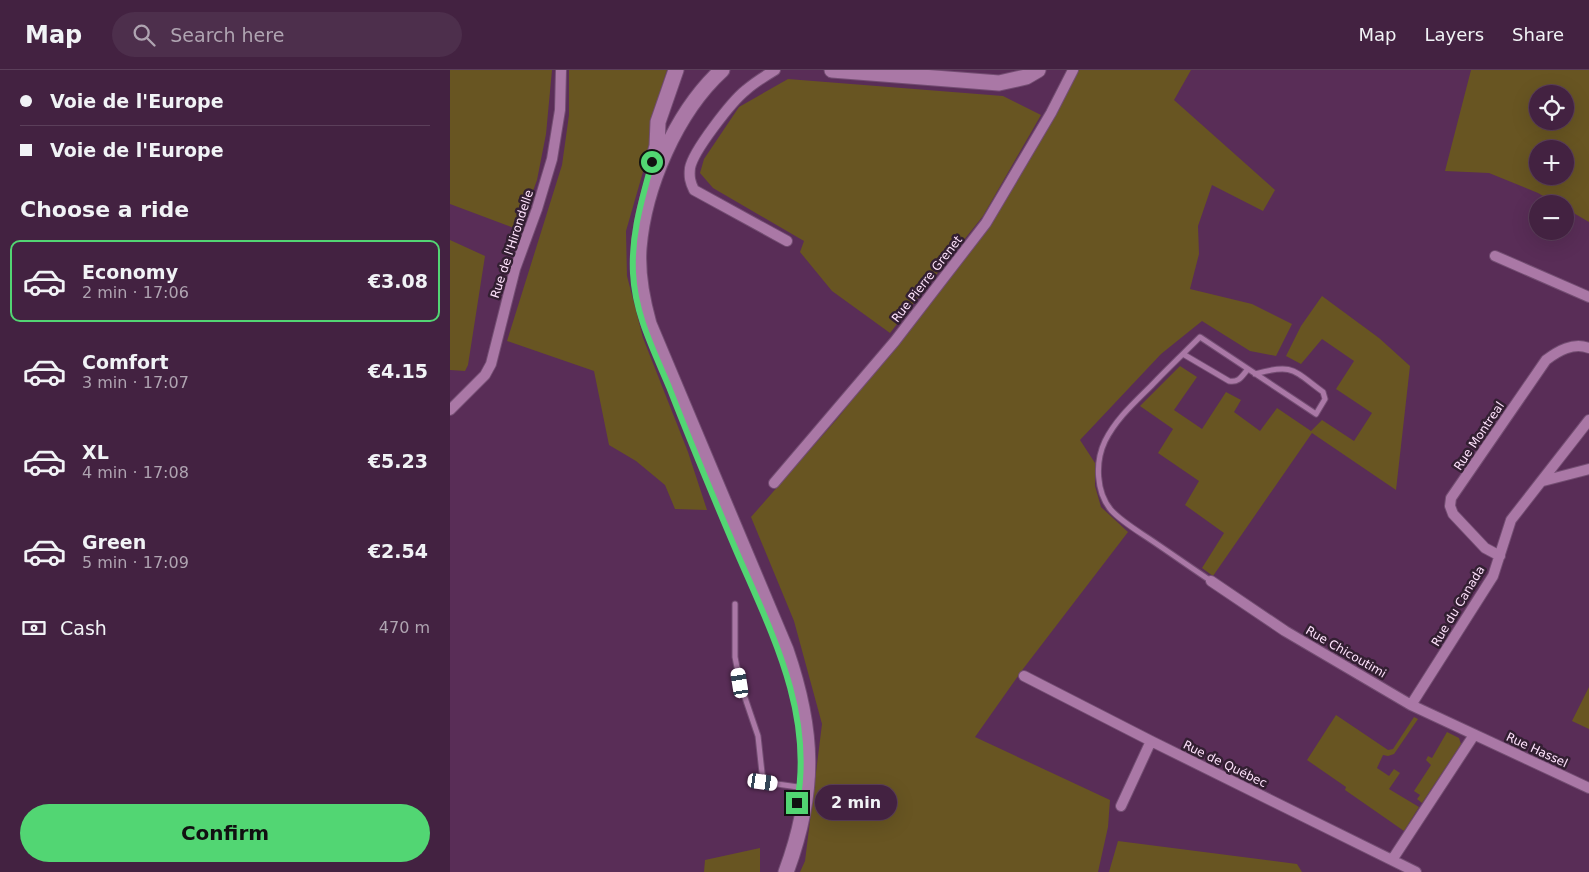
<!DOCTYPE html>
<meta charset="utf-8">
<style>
body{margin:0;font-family:"DejaVu Sans",sans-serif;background:#4d2f4c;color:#f1f3f6;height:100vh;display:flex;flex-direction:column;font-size:19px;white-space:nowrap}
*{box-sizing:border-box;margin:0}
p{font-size:16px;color:#afa4b1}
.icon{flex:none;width:28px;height:28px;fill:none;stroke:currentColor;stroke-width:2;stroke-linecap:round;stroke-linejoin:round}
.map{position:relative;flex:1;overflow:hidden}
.side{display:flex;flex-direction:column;background:#432241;width:450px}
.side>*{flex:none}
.guide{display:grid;align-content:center;height:110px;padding:0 20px;background:#432241}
.buttons{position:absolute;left:1079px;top:15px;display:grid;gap:10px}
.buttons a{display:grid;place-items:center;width:45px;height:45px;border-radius:50%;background:#432241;box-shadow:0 5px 20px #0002,0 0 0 1px #5b3f5a;font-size:25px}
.end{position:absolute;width:22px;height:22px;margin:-11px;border:6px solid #52d673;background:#111;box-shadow:0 0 0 2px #111}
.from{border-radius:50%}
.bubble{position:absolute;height:35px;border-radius:18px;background:#432241;box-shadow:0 5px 20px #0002,0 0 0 1px #5b3f5a;font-size:16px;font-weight:600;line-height:35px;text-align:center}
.car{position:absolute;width:15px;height:30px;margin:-15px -8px;border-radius:6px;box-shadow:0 0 4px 1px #0007;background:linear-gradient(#fff 24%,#345 0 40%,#fff 0 76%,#345 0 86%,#fff 0)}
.guide b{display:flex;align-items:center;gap:18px;height:48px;font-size:19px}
.guide b+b{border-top:1px solid #5b3f5a}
.guide i{width:12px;height:12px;background:#f1f3f6}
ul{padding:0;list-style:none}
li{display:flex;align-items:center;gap:15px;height:82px;margin:0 10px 8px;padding:0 10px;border:2px solid transparent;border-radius:10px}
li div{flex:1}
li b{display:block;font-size:19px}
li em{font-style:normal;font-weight:600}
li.current{border-color:#52d673}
li>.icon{width:45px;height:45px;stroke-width:1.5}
h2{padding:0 20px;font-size:22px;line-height:60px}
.pay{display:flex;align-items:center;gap:12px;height:55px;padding:0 20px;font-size:19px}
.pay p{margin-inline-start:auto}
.button{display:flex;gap:10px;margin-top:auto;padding:10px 20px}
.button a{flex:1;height:58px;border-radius:30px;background:#52d673;color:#111;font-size:20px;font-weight:600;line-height:58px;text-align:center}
header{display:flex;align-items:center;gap:30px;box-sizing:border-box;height:70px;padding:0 25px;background:#432241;border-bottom:1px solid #5b3f5a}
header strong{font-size:24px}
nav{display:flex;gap:28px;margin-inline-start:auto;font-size:18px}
.search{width:350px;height:45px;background:#4d2f4c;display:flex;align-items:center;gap:12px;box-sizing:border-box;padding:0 18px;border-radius:28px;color:#afa4b1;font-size:19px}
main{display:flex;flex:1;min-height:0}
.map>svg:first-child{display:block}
.green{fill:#685522;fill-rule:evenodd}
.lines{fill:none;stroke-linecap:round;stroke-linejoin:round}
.service-casing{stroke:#734d72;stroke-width:7}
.minor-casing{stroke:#734d72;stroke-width:12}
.secondary-casing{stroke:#734d72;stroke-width:17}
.service{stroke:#aa78a6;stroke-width:5}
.minor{stroke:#aa78a6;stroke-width:10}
.secondary{stroke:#aa78a6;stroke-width:15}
.route{stroke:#52d673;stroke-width:6}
.labels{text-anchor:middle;stroke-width:5;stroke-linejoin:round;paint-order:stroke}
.street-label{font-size:12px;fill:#ffe3fd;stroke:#331f32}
</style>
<header>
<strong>Map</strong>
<div class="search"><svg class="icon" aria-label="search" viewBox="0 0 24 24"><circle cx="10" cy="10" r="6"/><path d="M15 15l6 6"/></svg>Search here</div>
<nav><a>Map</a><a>Layers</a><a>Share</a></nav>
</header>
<main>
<section class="side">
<div class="guide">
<b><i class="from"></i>Voie de l'Europe</b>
<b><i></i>Voie de l'Europe</b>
</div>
<h2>Choose a ride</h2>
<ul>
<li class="current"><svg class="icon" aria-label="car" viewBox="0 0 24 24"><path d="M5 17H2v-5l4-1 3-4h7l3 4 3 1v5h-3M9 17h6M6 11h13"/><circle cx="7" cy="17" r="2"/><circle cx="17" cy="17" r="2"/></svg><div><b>Economy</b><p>2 min · 17:06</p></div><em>€3.08</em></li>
<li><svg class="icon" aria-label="car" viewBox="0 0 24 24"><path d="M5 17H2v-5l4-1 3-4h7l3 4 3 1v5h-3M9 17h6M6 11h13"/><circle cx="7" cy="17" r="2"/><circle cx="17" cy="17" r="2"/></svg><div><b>Comfort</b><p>3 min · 17:07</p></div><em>€4.15</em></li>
<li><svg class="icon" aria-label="car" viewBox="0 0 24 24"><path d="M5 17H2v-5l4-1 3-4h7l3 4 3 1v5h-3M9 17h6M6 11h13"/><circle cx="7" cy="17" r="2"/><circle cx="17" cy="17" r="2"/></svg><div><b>XL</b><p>4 min · 17:08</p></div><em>€5.23</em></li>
<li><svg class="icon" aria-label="car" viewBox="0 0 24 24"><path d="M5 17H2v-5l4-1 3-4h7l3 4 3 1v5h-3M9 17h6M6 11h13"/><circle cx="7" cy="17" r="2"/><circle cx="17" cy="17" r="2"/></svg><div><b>Green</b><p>5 min · 17:09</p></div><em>€2.54</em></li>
</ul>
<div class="pay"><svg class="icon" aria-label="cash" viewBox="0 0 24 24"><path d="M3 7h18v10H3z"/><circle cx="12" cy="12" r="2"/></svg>Cash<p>470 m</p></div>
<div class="button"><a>Confirm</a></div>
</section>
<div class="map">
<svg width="1139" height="802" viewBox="0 0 1139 802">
<rect width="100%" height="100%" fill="#592d57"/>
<path class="green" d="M0,0H102L96,64L87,110L69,160L0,134Z
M119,0H217L206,34L201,74L176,161L177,206L193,268L238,382L257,440H256L225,439L215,415L186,391L159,375L144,301L57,271L112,95L119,45Z
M626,0H741L724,30L825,120L813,141L762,115L748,156L749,184L740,219L802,234L842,254L826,286L800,281L752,251L711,284L630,370L645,393V416L651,437L678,462L573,599L525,667L660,730L658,757L648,802H350L355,791L372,654L344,551L301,447L387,349L539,158L607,42Z
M1021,0H1139V152L1115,138V134H1107L1088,123L1039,103L995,101ZM1088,24H1115V51H1088ZM1088,79H1115V106H1088Z
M338,9L553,26L591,45L533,146L440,263L382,221L350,182L354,171L263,118L250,103L254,89L289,37Z
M0,170L35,186L18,295L15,301L0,300Z
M872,226L929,268L960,296L946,420L862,363L763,506L752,498L774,463L735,435L749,411L708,383L723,359L690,336L730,296L747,307L724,340L752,359L776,322L791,330L784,342L810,361L827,338L861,361L872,350L904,371L922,343L886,319L904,291L872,269L851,294L836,286L851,256Z
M1139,617V659L1122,651Z
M886,645L938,680L943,679L964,647L968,649L944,684L938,686L933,685L927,698L939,706L944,699L950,703L939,719L969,737L954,761L895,720L896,717L857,690Z
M997,662L1009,668L1011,674L972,733L967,729L970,725L964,721L981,695L976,690L978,686L982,688Z
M668,771L847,794L852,802H659Z
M310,778V802H254L255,790Z"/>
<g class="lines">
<g class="service-casing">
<path id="service" d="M733,284L779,311C789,313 792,306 798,299
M761,511C740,497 719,482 698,468C686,460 671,451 661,440C646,422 645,392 655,371C666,349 684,333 701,316C717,299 734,283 750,267L866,344L875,329L873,322C843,300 843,293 805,304
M285,534V587L290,613L308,666L313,712L355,718"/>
</g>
<g class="minor-casing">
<path id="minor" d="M325,0C315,6 305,12 296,20C282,31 243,81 240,98C239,107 240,112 244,120L337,171
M1045,186L1139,227
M0,340L35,305L41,294L65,199L87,139L102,89L110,40L111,0
M1093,411L1139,399
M324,413L445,271L536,153L601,43L623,0
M1050,486L1035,478L1003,444L1000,436L1001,428L1096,290C1108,281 1123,272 1139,278
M761,511L835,561L961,635L1139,718
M574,606L701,671L966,802
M961,635L1043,506L1061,450L1139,350
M671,736L701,671
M942,790L1024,665"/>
</g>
<g class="secondary-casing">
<path id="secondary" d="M272,0C226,42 194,117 189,178C187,205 192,229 199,254L336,580C364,661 366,721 336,802
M382,0L549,13L576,7L588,0
M202,95L207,76L208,52L226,0"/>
</g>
<use href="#service" class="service"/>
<use href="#minor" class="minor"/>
<use href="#secondary" class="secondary"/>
</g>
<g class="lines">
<path class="route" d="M202,92C192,129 181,164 183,203C185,244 203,279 219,317C240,371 262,424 285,478C320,560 364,641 347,733"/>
</g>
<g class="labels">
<g class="street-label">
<text transform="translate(62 174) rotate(-72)" y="4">Rue de l'Hirondelle</text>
<text transform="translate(477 209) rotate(-52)" y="4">Rue Pierre Grenet</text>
<text transform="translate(1029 366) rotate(-56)" y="4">Rue Montreal</text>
<text transform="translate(1008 536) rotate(-59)" y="4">Rue du Canada</text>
<text transform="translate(896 582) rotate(30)" y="4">Rue Chicoutimi</text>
<text transform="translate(1087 680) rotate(25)" y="4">Rue Hassel</text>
<text transform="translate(775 694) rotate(26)" y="4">Rue de Québec</text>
</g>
</g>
</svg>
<div class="buttons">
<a><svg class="icon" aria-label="locate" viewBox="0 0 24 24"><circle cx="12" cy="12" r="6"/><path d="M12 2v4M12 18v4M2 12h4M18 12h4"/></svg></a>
<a>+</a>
<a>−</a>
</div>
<i class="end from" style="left:202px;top:92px"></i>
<i class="end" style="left:347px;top:733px"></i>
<div class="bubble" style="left:365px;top:715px;width:82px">2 min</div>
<i class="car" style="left:290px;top:613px;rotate:351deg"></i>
<i class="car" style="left:313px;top:712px;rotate:98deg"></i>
</div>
</main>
